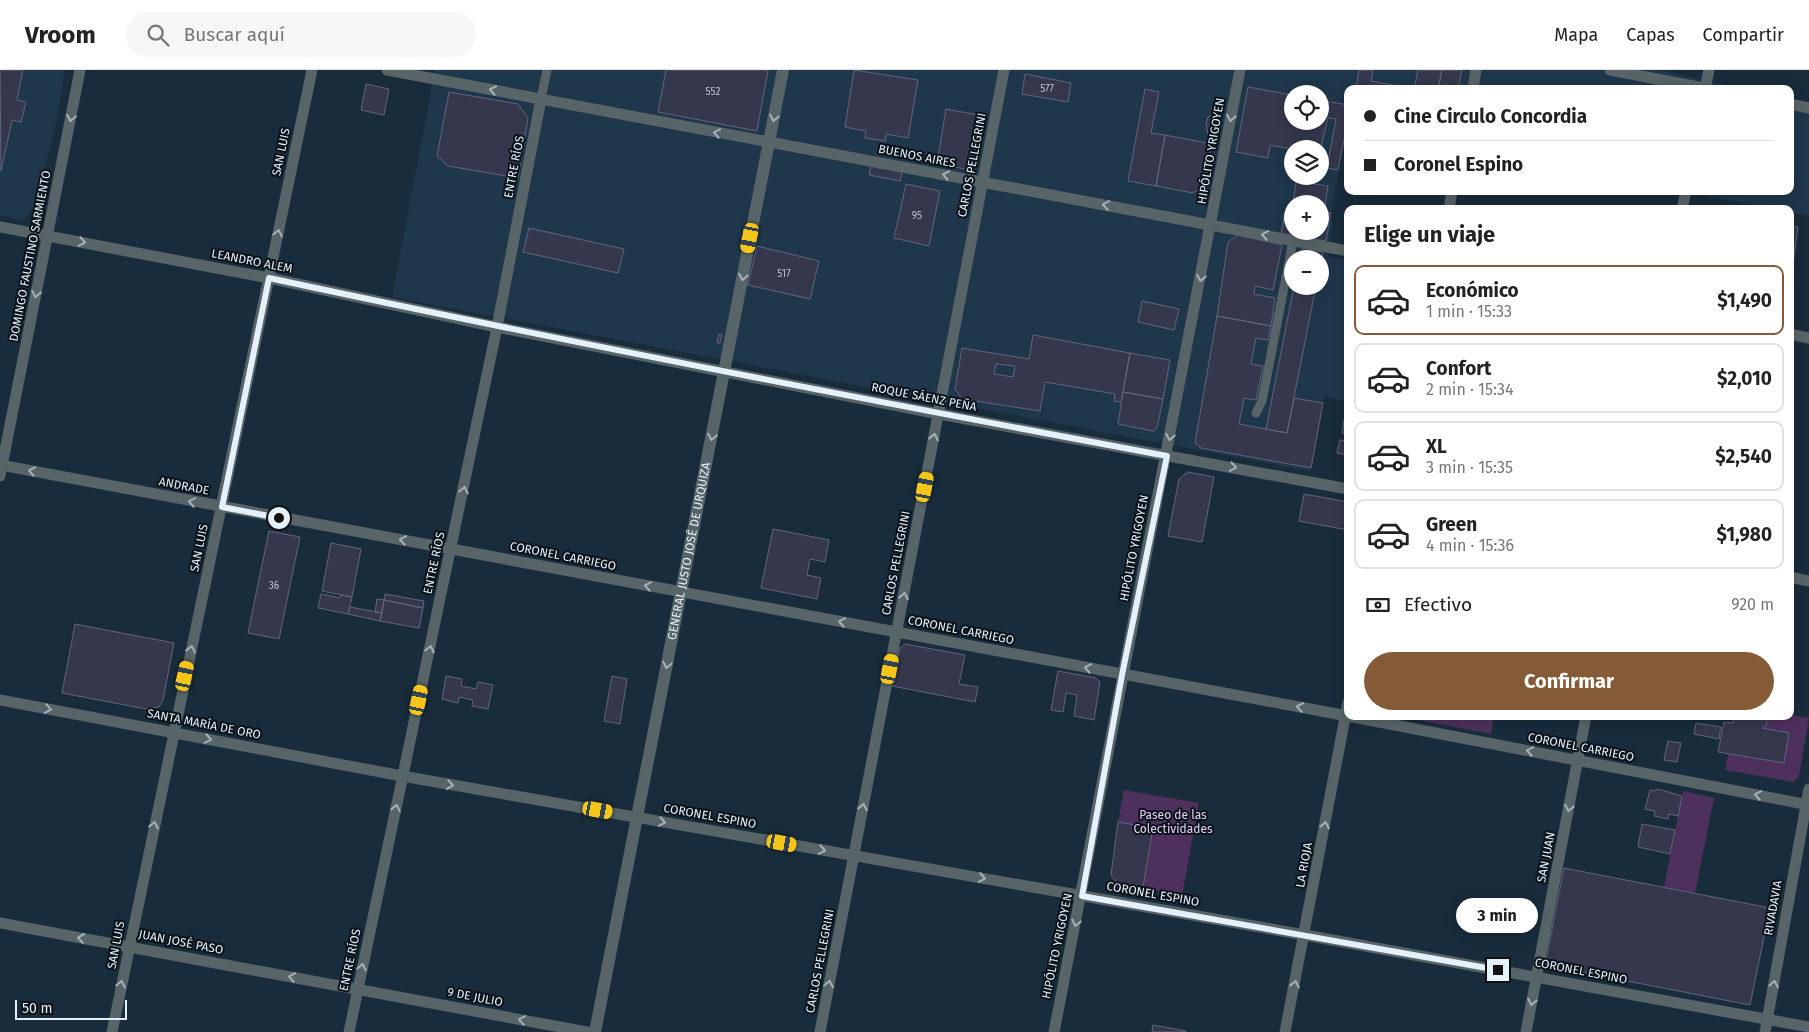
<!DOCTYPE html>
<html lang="es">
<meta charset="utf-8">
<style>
body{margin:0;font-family:"Fira Sans",sans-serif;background:#f6f6f6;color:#222;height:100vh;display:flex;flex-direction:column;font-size:19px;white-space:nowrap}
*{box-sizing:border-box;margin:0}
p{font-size:16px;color:#767676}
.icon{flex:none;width:28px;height:28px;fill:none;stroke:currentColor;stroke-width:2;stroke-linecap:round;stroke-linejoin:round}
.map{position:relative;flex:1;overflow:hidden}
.drawer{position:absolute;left:1344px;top:135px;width:450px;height:515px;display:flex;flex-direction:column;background:#fff;border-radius:10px;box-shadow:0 2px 12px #0003}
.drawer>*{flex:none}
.guide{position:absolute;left:1344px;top:15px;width:450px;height:110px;border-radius:10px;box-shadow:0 2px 12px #0003;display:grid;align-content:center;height:110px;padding:0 20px;background:#fff}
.buttons{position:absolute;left:1284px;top:15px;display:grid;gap:10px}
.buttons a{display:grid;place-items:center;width:45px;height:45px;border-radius:50%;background:#fff;box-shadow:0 2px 12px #0003;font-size:25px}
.scale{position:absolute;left:15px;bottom:12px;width:112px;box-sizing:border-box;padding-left:5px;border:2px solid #e4f0fa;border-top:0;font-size:14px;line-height:18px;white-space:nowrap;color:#e4f0fa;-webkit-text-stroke:4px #0b131a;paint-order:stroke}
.end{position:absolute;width:22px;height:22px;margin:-11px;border:6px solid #e4f0fa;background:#111;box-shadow:0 0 0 2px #111}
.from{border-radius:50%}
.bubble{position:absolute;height:35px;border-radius:18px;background:#fff;box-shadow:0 2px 12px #0003;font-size:16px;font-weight:700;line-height:35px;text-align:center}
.car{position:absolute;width:15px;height:30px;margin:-15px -8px;border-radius:6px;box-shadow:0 0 4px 1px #0007;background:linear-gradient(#f5c518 24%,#345 0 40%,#f5c518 0 76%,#345 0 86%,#f5c518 0)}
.guide b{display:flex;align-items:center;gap:18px;height:48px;font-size:19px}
.guide b+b{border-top:1px solid #e0e0e0}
.guide i{width:12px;height:12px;background:#222}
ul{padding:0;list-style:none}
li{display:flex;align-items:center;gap:15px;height:70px;margin:0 10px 8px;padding:0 10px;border:2px solid #e0e0e0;border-radius:10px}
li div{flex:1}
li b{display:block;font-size:19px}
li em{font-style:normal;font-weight:700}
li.on{border-color:#845a37}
li>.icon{width:45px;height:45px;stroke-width:1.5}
h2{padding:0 20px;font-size:22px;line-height:60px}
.pay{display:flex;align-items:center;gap:12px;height:55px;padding:0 20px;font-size:19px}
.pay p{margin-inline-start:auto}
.cta{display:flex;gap:10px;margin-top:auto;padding:10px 20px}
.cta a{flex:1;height:58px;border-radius:30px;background:#845a37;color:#fff;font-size:20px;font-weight:700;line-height:58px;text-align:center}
header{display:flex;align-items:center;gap:30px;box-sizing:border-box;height:70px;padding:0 25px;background:#fff;border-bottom:1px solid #e0e0e0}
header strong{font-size:24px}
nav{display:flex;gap:28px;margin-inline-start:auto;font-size:18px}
.search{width:350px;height:45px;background:#f6f6f6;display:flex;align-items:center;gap:12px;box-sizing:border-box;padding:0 18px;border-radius:28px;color:#767676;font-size:19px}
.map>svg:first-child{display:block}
.built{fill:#1f374b;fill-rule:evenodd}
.green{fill:#4e305d}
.building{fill:#35384d;stroke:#61657c;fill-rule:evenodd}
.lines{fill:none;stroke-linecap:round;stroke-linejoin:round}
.pedestrian{stroke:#586568;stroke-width:9}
.minor{stroke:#586568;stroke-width:11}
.tertiary{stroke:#586568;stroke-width:12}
.oneway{stroke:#a5b1b8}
.route{stroke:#e4f0fa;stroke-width:6}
.labels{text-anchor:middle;stroke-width:4;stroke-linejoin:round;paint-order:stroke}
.number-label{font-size:10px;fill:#b8c2cf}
.street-label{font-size:12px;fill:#e4f0fa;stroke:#0b131a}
.park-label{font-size:12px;fill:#e7cef5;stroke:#0b131a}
</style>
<header>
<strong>Vroom</strong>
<div class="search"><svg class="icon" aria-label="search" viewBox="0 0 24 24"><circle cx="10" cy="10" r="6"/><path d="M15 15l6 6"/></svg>Buscar aquí</div>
<nav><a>Mapa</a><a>Capas</a><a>Compartir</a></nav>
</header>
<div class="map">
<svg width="1809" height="962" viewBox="0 0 1809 962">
<rect width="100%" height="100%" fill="#192c3b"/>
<path class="built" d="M0,0H65L56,55L34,137L24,150L0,145Z
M435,0H1658L1745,19H1348L1347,57L1331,143L1324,142L1328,116L1297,111L1291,143L1292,161H1320V148L1333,150L1329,187L1347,190V331L1324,326L1309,401L392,227ZM1292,24H1320V51H1292ZM1292,79H1320V106H1292ZM1292,189H1320V216H1292Z
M1790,28L1809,32V146L1790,142V139H1773L1681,121H1790Z"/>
<path class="green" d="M1790,645L1809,648L1799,706L1794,712L1725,700L1728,684L1784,693L1789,663L1762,658L1767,655L1768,646Z
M1399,646H1494L1491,664Z
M1124,720L1199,733L1182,826L1143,817L1118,752Z
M1683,721L1714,728L1695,823L1664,817Z"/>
<path class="building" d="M0,0H23L17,30L26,32L21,52L12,50L1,101Z
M666,0H768L757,61L658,42Z
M854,0L918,10L908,68L886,64L885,71L865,68L866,61L845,57Z
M1359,0H1373L1371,11L1414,19L1418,0H1442L1438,19H1356Z
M1442,0H1462L1458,19H1438Z
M1025,4L1071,13L1068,32L1022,24Z
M366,14L389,19L384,45L361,40Z
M1248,17L1292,25V51H1320V30L1348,35V50L1338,100L1327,98L1336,49L1328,48L1320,81V79H1292L1270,75L1268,88L1236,82Z
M1145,19L1159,22L1151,63L1165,65L1156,116L1128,111Z
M449,22L518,34L528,48L518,108L448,96L437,86Z
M946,39L984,46L974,95L969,100L937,93Z
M1216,43H1218L1213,69L1208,65L1206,54L1208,47Z
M1165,65L1212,74L1203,117L1193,123L1156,116Z
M871,96L902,102L900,111L869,105Z
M1296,111L1328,116L1324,142L1331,143L1326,171L1281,164L1285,142L1291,143L1292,136V161H1320V134H1293Z
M906,114L940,121L929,176L894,168Z
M1790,156L1798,157L1792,201L1790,200Z
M529,158L624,179L618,203L523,182Z
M1238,165L1282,175L1273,220L1255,216L1254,224L1275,228L1271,256L1217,246L1228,172Z
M757,176L819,191L810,229L748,215Z
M1302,178L1323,182L1320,197V189H1300Z
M1294,216H1316L1287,363L1266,359Z
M1142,231L1179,239L1174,260L1138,252Z
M1217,246L1271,256L1268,270L1256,268L1251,294L1263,296L1256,330L1244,328L1239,354L1287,363L1294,328L1323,333L1311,398L1201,378L1195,373Z
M719,264L722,265L720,273H717Z
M1033,265L1130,283L1121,332L1114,331L1115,324L1045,312L1040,341L962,329L955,319L962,278L1029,289ZM996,294L1015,296L1013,307L994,304Z
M1130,283L1170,290L1163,329L1123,322Z
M1123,322L1163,329L1157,358L1153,361L1118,354Z
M1344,350H1348V364L1342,363Z
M1340,370L1348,371V385L1337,383Z
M1188,402L1214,407L1202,472L1168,466L1179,409Z
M1304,424L1348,432V460L1299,451Z
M773,459L829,470L825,492L810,489L807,505L821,508L817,529L761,518Z
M269,461L300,467L279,569L248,563Z
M331,473L361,479L352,527L322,521Z
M321,524L340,528L341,525L352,527L348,544L318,538Z
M385,524L424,531L423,538L384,530Z
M377,529L384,530L382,543L375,542Z
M384,530L423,538L419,558L380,551Z
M350,537L382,543L380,551L348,544Z
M75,554L174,573L163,630L159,637L146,639L62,623Z
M905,574L965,585L959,614L978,617L975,632L892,616L900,578Z
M1058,601L1096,608L1100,612L1094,650L1074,646L1077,625L1066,623L1063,642L1051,640Z
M446,606L462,609L461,616L476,619L478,612L493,615L488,639L472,636L473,630L459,627L458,633L442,629Z
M612,606L627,609L620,654L604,651Z
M1734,646H1766L1767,655L1762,658L1789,663L1784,693L1718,682L1724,652L1733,653Z
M1696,653L1721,657L1719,669L1694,664Z
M1668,671L1681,673L1677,692L1664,690Z
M1658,719L1682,726L1678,746L1669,744L1668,749L1654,746L1655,741L1645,739L1650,720L1655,721Z
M1118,752L1153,758L1143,817L1117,813L1111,805Z
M1642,754L1675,760L1670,784L1638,777Z
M1564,798L1770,838L1750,935L1545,895Z
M1153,955L1186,961V962H1152Z"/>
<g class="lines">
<path class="pedestrian" d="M541,29L547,0
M1256,343L1262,331L1293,171"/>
<path class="minor" d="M387,0L1348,181
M1610,0L1709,19
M1473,19L1476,0
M1705,19L1709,0
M1790,34L1809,38
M1449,139L1452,121
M1682,139L1686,121
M0,157L269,208L497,257L939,344L1348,419
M1790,264L1809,268
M0,395L1348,646
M0,406L80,0
M1790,507L1809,511
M0,630L402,706L1305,865L1809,957
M1348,646L1809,735
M0,853L587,962
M112,962L312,0
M349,962L497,257L541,29
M820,962L1004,0
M1054,962L1240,0
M1285,962L1348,632
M1526,962L1586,646
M1765,962L1809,719"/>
<path class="tertiary" id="s1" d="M595,962L783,0"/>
</g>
<defs><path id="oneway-chevron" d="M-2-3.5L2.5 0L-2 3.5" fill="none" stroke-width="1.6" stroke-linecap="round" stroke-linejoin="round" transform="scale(1.25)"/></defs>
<g class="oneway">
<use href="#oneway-chevron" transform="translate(493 20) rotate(-169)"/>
<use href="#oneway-chevron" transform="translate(71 48) rotate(101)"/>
<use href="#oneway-chevron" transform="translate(774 48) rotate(101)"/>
<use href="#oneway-chevron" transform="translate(1231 48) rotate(100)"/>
<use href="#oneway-chevron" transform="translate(717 63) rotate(-169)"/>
<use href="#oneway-chevron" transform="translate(946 105) rotate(-169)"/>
<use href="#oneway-chevron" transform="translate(1106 135) rotate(-170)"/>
<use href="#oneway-chevron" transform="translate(278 163) rotate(-78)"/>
<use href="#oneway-chevron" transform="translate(1265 165) rotate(-169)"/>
<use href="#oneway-chevron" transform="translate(82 172) rotate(11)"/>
<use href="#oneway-chevron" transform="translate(743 207) rotate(101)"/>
<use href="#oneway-chevron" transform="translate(1201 208) rotate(101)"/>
<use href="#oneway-chevron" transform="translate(36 224) rotate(101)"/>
<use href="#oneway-chevron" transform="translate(712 367) rotate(101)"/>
<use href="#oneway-chevron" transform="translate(934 367) rotate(-79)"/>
<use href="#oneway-chevron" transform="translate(1170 367) rotate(101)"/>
<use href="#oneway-chevron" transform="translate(1233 397) rotate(10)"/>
<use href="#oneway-chevron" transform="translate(32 401) rotate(-169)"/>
<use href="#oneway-chevron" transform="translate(464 420) rotate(-78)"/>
<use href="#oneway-chevron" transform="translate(192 432) rotate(-169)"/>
<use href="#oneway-chevron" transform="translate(403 470) rotate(-170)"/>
<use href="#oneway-chevron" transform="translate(648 516) rotate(-169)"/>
<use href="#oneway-chevron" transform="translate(904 526) rotate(-79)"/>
<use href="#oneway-chevron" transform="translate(842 552) rotate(-169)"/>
<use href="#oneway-chevron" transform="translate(191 579) rotate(-78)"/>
<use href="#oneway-chevron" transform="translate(430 579) rotate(-78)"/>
<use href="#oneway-chevron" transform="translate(667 595) rotate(101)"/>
<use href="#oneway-chevron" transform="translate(1088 598) rotate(-169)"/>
<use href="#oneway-chevron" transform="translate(1300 637) rotate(-170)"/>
<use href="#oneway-chevron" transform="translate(48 639) rotate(11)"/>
<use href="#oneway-chevron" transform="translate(208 669) rotate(11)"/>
<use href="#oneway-chevron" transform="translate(1530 681) rotate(-169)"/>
<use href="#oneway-chevron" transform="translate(450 715) rotate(10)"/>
<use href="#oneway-chevron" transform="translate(1758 725) rotate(-169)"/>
<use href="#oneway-chevron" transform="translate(863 737) rotate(-79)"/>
<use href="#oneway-chevron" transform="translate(396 738) rotate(-78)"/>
<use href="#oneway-chevron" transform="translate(1569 738) rotate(101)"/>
<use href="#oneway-chevron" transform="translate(662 752) rotate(10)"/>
<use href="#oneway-chevron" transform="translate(154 755) rotate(-79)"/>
<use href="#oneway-chevron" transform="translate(1325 755) rotate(-80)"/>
<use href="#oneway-chevron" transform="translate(822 780) rotate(10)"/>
<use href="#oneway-chevron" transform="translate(982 808) rotate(10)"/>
<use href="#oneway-chevron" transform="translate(1076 853) rotate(102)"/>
<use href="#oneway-chevron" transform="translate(81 868) rotate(-170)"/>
<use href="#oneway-chevron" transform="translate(362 897) rotate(-78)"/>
<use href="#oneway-chevron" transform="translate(292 907) rotate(-169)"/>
<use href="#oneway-chevron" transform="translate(121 914) rotate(-78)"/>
<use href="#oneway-chevron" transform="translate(829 914) rotate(-79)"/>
<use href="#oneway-chevron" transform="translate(1295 914) rotate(-78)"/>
<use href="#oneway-chevron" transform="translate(1774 914) rotate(-80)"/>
<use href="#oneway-chevron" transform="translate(1532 932) rotate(101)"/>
<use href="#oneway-chevron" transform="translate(522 950) rotate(-169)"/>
</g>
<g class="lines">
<path class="route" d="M279,448L222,437L269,208C567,272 866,330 1167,386L1122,605L1082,826L1498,900"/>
</g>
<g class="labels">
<g class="number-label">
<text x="1047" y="22">577</text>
<text x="713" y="25">552</text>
<text x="917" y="149">95</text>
<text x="784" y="207">517</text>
<text x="274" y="519">36</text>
</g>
<g class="street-label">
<text transform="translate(1211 81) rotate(-80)" y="4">HIPÓLITO YRIGOYEN</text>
<text transform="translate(281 82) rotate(-78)" y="4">SAN LUIS</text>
<text transform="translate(917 86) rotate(11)" y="4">BUENOS AIRES</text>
<text transform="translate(972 95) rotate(-79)" y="4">CARLOS PELLEGRINI</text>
<text transform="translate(514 97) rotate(-79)" y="4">ENTRE RÍOS</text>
<text transform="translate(30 186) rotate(-79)" y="4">DOMINGO FAUSTINO SARMIENTO</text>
<text transform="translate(252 191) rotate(11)" y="4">LEANDRO ALEM</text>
<text transform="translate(924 327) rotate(11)" y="4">ROQUE SÁENZ PEÑA</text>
<text transform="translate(184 416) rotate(11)" y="4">ANDRADE</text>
<text transform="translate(199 478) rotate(-78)" y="4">SAN LUIS</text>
<text transform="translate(1134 478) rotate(-79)" y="4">HIPÓLITO YRIGOYEN</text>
<text dy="4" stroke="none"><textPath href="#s1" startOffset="490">GENERAL JUSTO JOSÉ DE URQUIZA</textPath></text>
<text transform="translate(563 486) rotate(11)" y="4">CORONEL CARRIEGO</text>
<text transform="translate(434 493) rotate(-78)" y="4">ENTRE RÍOS</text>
<text transform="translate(896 493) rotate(-79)" y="4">CARLOS PELLEGRINI</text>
<text transform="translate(961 560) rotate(11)" y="4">CORONEL CARRIEGO</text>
<text transform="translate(204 654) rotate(11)" y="4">SANTA MARÍA DE ORO</text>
<text transform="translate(1581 677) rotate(11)" y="4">CORONEL CARRIEGO</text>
<text transform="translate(710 746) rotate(10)" y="4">CORONEL ESPINO</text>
<text transform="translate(1546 787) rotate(-79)" y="4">SAN JUAN</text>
<text transform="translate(1304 795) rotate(-80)" y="4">LA RIOJA</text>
<text transform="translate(1153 824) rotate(10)" y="4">CORONEL ESPINO</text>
<text transform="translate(1773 838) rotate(-80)" y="4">RIVADAVIA</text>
<text transform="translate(181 872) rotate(11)" y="4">JUAN JOSÉ PASO</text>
<text transform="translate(116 875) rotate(-79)" y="4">SAN LUIS</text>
<text transform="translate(1057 876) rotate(-78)" y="4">HIPÓLITO YRIGOYEN</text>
<text transform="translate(350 890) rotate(-78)" y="4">ENTRE RÍOS</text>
<text transform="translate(820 891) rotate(-79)" y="4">CARLOS PELLEGRINI</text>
<text transform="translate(1581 901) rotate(11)" y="4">CORONEL ESPINO</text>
<text transform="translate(475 927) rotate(11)" y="4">9 DE JULIO</text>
</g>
<g class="park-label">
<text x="1173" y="749">Paseo de las<tspan x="1173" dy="14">Colectividades</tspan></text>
</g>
</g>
</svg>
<div class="buttons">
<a><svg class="icon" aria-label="locate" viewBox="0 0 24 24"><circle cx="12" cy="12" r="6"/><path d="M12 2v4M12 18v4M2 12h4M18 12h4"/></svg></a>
<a><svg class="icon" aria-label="layers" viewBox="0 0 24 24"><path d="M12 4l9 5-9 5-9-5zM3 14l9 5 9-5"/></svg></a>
<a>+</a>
<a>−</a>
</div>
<div class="scale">50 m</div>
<i class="end from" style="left:279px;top:448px"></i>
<i class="end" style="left:1498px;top:900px"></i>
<div class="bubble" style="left:1456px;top:828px;width:82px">3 min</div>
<i class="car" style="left:750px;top:168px;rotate:191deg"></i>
<i class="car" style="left:925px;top:417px;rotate:11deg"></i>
<i class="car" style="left:890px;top:599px;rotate:11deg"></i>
<i class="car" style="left:185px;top:606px;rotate:12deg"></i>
<i class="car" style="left:419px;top:630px;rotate:12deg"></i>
<i class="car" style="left:598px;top:740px;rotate:100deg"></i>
<i class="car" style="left:782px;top:773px;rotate:100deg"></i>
<div class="guide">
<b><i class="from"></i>Cine Circulo Concordia</b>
<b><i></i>Coronel Espino</b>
</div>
<section class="drawer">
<h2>Elige un viaje</h2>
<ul>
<li class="on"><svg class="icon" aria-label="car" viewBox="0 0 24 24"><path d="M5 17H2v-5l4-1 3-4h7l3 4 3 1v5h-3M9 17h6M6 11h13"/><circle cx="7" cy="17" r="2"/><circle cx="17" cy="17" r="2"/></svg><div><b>Económico</b><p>1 min · 15:33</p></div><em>$1,490</em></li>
<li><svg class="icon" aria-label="car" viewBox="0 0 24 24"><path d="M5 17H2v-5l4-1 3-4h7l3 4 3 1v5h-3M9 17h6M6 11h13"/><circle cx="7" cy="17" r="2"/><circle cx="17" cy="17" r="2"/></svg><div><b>Confort</b><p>2 min · 15:34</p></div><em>$2,010</em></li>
<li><svg class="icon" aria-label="car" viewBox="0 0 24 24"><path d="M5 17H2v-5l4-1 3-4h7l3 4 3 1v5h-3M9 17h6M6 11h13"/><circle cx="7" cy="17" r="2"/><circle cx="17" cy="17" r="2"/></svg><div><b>XL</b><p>3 min · 15:35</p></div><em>$2,540</em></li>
<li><svg class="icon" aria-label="car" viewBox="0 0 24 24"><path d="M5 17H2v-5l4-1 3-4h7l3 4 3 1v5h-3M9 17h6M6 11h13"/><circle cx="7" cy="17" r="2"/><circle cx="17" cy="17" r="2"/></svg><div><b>Green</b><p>4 min · 15:36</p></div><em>$1,980</em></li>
</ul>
<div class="pay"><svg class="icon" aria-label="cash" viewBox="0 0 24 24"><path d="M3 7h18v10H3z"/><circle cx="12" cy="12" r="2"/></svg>Efectivo<p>920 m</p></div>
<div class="cta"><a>Confirmar</a></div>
</section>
</div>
